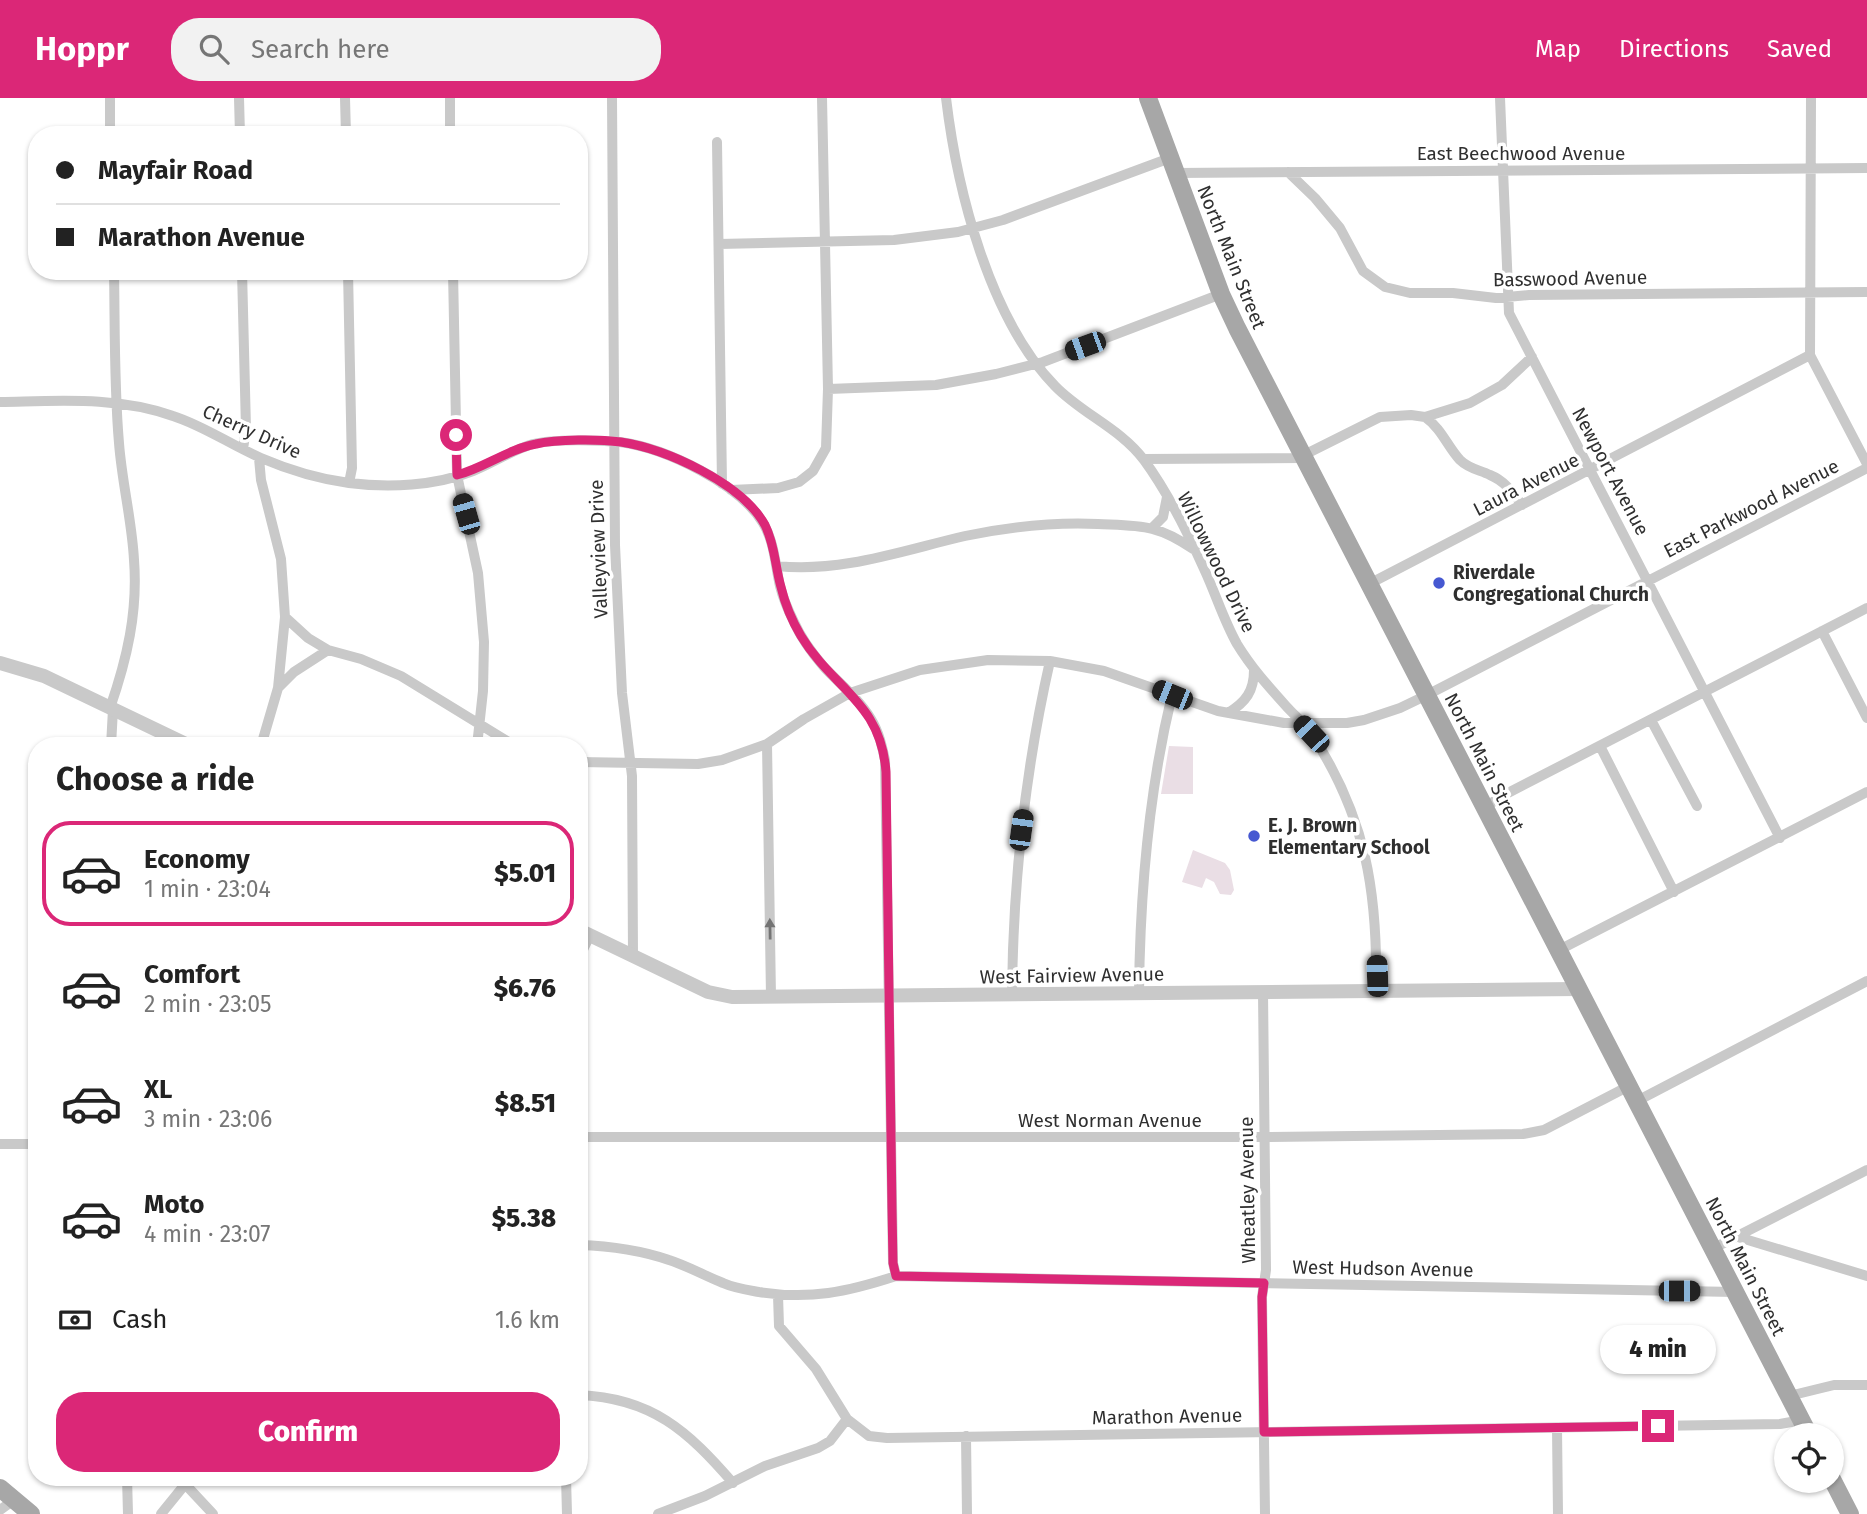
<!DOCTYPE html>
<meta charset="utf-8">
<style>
body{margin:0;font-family:"Fira Sans",sans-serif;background:#f2f2f2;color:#222;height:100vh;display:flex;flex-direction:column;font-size:26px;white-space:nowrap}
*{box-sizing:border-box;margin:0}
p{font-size:23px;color:#767676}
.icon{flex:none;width:38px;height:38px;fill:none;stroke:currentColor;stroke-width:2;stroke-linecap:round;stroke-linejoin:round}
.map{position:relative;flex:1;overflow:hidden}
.side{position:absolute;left:28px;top:639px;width:560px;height:749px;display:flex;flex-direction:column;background:#fff;border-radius:28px;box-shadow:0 2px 5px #0004}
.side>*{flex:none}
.guide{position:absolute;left:28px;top:28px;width:560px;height:154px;border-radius:28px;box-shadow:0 2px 5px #0004;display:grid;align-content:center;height:154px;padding:0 28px;background:#fff}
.tools{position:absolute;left:1774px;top:1325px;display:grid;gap:14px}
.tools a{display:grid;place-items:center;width:70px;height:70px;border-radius:50%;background:#fff;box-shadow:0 2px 5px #0004;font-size:35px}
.end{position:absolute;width:32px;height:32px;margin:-16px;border:9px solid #db2777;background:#fff;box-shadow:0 0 0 4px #fff}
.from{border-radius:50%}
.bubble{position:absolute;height:49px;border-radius:24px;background:#fff;box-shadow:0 2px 5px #0004;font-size:23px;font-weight:800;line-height:49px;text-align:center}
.car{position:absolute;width:21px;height:42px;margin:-21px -10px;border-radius:9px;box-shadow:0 0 5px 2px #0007;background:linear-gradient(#222 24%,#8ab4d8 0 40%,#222 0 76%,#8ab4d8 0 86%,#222 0)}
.guide b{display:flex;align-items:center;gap:24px;height:66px;font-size:26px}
.guide b+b{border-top:2px solid #e0e0e0}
.guide i{width:18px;height:18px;background:#222}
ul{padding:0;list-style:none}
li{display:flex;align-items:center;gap:21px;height:105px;margin:0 14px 10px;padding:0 14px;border:4px solid transparent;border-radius:28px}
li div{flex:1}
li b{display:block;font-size:26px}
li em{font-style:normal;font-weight:800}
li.current{border-color:#db2777}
li>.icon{width:63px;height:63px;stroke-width:1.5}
h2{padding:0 28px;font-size:32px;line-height:84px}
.pay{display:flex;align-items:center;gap:18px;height:77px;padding:0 28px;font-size:26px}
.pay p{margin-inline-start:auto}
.cta{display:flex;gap:14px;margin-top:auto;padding:14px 28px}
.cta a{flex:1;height:80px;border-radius:28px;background:#db2777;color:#fff;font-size:28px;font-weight:800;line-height:80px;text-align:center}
header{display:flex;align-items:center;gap:42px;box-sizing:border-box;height:98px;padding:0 35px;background:#db2777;color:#fff}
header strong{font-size:33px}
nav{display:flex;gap:38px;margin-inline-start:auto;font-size:24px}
.search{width:490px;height:63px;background:#f2f2f2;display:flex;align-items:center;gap:18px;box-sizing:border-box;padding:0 24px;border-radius:28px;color:#767676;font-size:26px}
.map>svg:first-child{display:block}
.green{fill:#eadee5}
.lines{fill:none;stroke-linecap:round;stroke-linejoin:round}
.minor{stroke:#c9c9c9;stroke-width:10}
.tertiary{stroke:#c9c9c9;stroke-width:14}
.primary{stroke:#a7a7a7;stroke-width:18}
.oneway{fill:#747474}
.route{stroke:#db2777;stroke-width:9}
.poi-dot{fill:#4658d1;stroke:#fff;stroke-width:2.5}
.labels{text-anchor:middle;stroke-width:7;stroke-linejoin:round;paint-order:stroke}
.street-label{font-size:19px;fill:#2f2f2f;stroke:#fff}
.poi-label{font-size:19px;font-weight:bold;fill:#2f2f2f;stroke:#fff;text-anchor:start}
</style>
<header>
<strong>Hoppr</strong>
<div class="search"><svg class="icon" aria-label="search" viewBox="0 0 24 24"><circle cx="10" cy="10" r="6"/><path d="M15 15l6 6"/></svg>Search here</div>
<nav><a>Map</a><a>Directions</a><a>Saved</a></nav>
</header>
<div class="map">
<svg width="1867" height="1416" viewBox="0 0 1867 1416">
<rect width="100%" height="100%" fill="#fff"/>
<path class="green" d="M1169,648L1193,649V696H1161Z
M1193,752L1225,765L1230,772L1234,792L1231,797L1220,796L1214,784L1206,780L1202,790L1182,784Z"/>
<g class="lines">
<path class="minor" d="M110,0V37
M239,0L240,37
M345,0L346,37
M450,0V37
M612,0L615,447L622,595L632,678L633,858
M946,0C957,92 989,220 1055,288C1082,316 1120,330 1144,362C1169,396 1188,435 1205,473C1216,497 1224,523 1237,546C1251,569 1268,588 1286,608C1294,617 1305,626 1311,635C1366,719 1378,794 1376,893
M1500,0L1509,215L1780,740
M1811,0L1810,257L1867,366
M717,44L722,386
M1288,74L1315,100L1340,130L1363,173L1385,189L1410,195H1453L1496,200L1529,197L1867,194
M1176,75L1867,70
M719,146L894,142L958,134L1003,122L1170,60
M242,173L246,331L243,351
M348,173L352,370L349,385
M453,173L457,377L478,475L484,544L483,593L477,648
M828,291L936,287L996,276L1043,264L1221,196
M0,304C58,303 117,298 173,318C204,328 231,347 261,360C289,372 319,381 349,385C389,390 435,388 473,373C493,365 512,352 533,346C554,341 597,342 620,344C665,350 739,385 763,425C775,445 775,467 780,488C783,500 788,512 794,524C801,540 812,555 824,569C840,586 859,601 871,621C879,634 882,648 885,662L893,1165L896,1178
M1425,319C1442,331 1447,348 1460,362C1469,371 1480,372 1490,377C1505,383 1513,395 1522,407
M1302,358L1380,319L1411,317L1425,319L1470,305L1502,287L1532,259
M259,360L261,382L281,461L285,519L278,590L261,648
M1144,361L1303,360
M731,392L778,390L799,384L813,373L826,350L828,291L822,0
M1153,429L1163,419L1167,399
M777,468C841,475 904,452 965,438C1008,429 1054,424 1098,426C1141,428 1157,426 1193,451
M1369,486L1810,257
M285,519L308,540L328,552L361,561L401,578L515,648
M1822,533L1867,620
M278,590L294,574L328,552
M110,610C127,561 138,514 134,462C132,423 122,385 119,345C114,288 115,230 114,173
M1228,615C1246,604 1254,593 1254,572
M1651,622L1697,708
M767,646L771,899
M111,648L113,611
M1600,648L1674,794
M579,664L698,666L722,662L767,646L804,621L850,595L920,572L988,562L1050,563L1104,573L1218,613L1284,625H1347L1364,622L1400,610L1427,597L1867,370
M1485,709L1504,697L1867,510
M1559,852L1867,694
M579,860L590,837
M1263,894L1266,1172L1262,1199L1265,1416
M1139,895C1140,794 1148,696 1172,597
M1012,897C1013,783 1025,673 1050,563
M1637,1003L1867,883
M579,1039H1264L1523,1036L1544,1032L1629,988
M0,1046H37
M1738,1139L1867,1178
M579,1147C609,1148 640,1152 669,1162C688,1168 705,1178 723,1185C734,1190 748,1192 759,1194C810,1202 847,1194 896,1178L1735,1194
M1714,1150L1867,1072
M778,1197L779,1228L816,1271L847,1321L869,1338L887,1340L1780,1326L1802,1322
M579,1297C652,1300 688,1333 733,1385
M1789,1298L1834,1287H1867
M1557,1330L1558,1416
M966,1338L967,1416
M127,1379L128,1416
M566,1379L567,1416
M185,1386L213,1416
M0,1412L14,1402
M161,1416L191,1379
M658,1416L705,1398L765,1368L818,1350L830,1343L847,1321"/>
<path class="tertiary" d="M0,565L44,578L190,648
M579,832L708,894L732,899L1579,891"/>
<path class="primary" d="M1148,0L1221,196L1237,230L1809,1337
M1832,1381L1850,1416
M0,1390L31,1416"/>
</g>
<defs><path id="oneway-solid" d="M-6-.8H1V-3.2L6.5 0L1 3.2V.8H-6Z" transform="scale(1.75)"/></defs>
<use class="oneway" href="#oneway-solid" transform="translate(770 831) rotate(-91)"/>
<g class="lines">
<path class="route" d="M456,337L457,377C484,370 508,351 536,346C557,341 599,341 621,344C666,351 742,385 765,427C775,447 775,468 781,489C785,506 792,523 801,538C833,591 881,604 886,674L892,1111L893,1165L896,1178L1264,1185L1262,1199L1264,1334L1658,1328"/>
</g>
<g class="poi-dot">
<circle cx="1439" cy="485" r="7"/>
<circle cx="1254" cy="738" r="7"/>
</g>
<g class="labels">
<g class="street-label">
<text x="1521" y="62">East Beechwood Avenue</text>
<text transform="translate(1232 159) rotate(68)" y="7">North Main Street</text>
<text transform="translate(1570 180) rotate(-1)" y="7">Basswood Avenue</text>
<text transform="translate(252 333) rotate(24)" y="7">Cherry Drive</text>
<text transform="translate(1611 373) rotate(62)" y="7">Newport Avenue</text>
<text transform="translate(1526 386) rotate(-27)" y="7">Laura Avenue</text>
<text transform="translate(1751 410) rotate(-27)" y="7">East Parkwood Avenue</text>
<text transform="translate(598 451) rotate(-92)" y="7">Valleyview Drive</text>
<text transform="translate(1217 464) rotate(64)" y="7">Willowwood Drive</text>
<text transform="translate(1485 664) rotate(63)" y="7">North Main Street</text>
<text transform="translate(1072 877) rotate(-1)" y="7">West Fairview Avenue</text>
<text x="1110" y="1029">West Norman Avenue</text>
<text transform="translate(1247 1092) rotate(-91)" y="7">Wheatley Avenue</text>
<text transform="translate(1746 1168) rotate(63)" y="7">North Main Street</text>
<text transform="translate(1383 1170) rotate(1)" y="7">West Hudson Avenue</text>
<text transform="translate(1167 1318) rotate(-1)" y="7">Marathon Avenue</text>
</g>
<g class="poi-label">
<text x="1453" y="481">Riverdale<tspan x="1453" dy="22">Congregational Church</tspan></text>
<text x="1268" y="734">E. J. Brown<tspan x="1268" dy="22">Elementary School</tspan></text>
</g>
</g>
</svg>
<div class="tools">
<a><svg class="icon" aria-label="locate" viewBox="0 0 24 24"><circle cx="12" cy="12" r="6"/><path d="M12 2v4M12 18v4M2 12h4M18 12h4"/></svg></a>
</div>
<i class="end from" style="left:456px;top:337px"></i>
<i class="end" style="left:1658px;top:1328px"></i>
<div class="bubble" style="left:1600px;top:1227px;width:116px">4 min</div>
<i class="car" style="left:1085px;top:248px;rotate:250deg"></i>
<i class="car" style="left:466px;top:416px;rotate:344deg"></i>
<i class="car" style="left:1172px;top:597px;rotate:292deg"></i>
<i class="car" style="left:1311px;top:636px;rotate:317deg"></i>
<i class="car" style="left:1021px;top:732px;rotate:8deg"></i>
<i class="car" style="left:1377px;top:878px;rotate:358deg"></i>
<i class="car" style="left:1679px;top:1193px;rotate:90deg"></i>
<div class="guide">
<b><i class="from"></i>Mayfair Road</b>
<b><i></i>Marathon Avenue</b>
</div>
<section class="side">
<h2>Choose a ride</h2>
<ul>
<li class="current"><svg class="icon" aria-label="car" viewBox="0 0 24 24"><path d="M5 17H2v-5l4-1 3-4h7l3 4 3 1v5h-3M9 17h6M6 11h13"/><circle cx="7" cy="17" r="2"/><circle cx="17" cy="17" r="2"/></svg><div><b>Economy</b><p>1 min · 23:04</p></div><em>$5.01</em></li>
<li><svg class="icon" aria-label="car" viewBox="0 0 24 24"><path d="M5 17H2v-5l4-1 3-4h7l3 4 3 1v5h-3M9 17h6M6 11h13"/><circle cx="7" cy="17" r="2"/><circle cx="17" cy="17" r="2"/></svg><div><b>Comfort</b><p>2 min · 23:05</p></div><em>$6.76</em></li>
<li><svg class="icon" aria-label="car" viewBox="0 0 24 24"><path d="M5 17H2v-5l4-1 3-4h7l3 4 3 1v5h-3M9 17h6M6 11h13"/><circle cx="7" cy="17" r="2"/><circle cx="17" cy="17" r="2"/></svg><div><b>XL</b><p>3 min · 23:06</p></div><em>$8.51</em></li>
<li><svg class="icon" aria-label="car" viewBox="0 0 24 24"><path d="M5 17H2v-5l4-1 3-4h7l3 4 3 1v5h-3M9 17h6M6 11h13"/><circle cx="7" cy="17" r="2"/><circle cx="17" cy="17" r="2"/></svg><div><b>Moto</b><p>4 min · 23:07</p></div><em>$5.38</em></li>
</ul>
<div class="pay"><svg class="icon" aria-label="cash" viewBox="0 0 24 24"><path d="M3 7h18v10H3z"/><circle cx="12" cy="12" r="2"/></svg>Cash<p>1.6 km</p></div>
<div class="cta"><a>Confirm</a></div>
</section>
</div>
